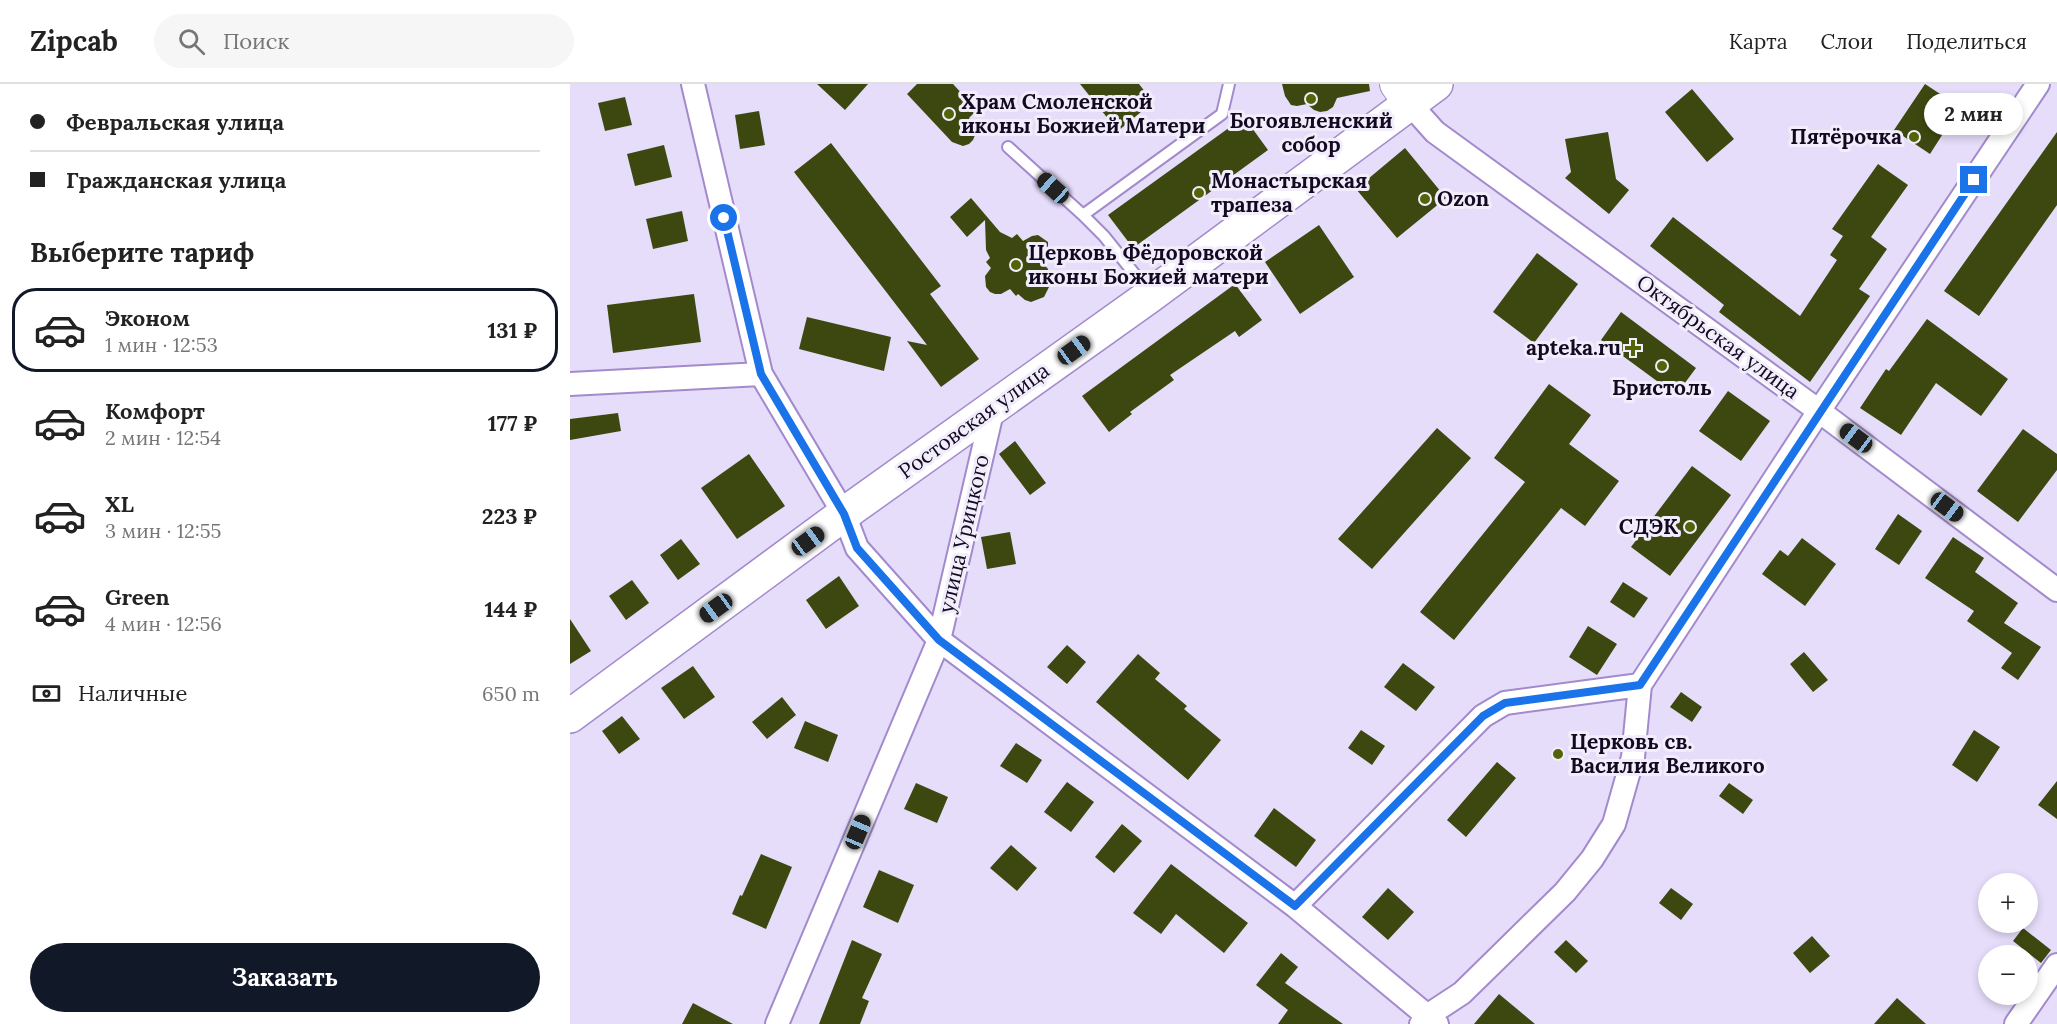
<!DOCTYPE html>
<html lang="ru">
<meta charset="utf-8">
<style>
body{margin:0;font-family:Lora,serif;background:#f6f6f6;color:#222;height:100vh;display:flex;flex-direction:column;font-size:22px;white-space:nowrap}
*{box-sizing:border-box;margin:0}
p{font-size:20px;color:#767676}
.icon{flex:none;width:33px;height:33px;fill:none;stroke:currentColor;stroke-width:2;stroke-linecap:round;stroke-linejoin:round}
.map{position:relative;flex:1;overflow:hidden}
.side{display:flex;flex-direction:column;background:#fff;width:570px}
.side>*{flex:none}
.top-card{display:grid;align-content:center;height:132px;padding:0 30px;background:#fff}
.tools{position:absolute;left:1408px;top:789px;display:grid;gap:12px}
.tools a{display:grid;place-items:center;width:60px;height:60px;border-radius:50%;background:#fff;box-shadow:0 3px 9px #0003;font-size:30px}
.end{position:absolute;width:27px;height:27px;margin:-14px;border:8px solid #1a73e8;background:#fff;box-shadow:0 0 0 3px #fff}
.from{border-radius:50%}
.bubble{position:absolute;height:42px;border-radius:21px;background:#fff;box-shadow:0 3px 9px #0003;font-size:20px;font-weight:700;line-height:42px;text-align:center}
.car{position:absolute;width:18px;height:36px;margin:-18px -9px;border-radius:8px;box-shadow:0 0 4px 2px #0007;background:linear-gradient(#222 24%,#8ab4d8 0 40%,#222 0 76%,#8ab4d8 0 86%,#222 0)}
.top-card b{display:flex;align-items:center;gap:21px;height:57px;font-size:22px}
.top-card b+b{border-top:2px solid #e0e0e0}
.top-card i{width:15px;height:15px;background:#222}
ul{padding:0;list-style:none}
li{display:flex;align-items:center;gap:18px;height:84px;margin:0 12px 9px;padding:0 18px;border:3px solid transparent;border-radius:24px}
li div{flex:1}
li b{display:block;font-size:22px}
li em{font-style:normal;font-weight:700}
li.on{border-color:#111827}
li>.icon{width:54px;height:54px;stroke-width:1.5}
h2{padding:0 30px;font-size:27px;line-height:72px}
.pay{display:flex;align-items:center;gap:15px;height:66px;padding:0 30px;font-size:22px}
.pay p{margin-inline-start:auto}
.primary-button{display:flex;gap:12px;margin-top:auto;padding:12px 30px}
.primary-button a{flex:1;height:69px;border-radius:36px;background:#111827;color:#fff;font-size:24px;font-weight:700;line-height:69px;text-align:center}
header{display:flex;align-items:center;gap:36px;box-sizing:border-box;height:84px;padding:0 30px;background:#fff;border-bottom:2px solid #e0e0e0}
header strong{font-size:28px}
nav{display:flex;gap:33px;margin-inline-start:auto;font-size:21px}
.search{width:420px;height:54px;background:#f6f6f6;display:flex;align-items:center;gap:15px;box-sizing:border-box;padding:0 21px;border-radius:33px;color:#767676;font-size:22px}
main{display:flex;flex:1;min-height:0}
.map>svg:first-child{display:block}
.building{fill:#3d4810}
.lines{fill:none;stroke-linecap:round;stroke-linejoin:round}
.service-casing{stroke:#a28acd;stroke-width:14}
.minor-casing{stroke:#a28acd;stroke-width:26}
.secondary-casing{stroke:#a28acd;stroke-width:34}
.primary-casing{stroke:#a28acd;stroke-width:36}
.service{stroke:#fff;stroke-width:10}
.minor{stroke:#fff;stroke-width:22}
.secondary{stroke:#fff;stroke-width:32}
.primary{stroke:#fff;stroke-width:33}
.route{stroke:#1a73e8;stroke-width:8}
.poi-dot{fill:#536308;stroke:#f1edfb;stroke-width:2}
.labels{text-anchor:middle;stroke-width:6;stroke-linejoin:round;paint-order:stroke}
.poi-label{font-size:21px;font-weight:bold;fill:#130921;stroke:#f1edfb;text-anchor:start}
.street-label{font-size:21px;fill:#130921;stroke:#f1edfb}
</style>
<header>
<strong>Zipcab</strong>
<div class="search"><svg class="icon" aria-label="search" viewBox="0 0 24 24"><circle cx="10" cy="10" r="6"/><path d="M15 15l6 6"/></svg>Поиск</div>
<nav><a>Карта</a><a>Слои</a><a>Поделиться</a></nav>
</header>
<main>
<section class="side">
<div class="top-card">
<b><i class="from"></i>Февральская улица</b>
<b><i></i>Гражданская улица</b>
</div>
<h2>Выберите тариф</h2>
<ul>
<li class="on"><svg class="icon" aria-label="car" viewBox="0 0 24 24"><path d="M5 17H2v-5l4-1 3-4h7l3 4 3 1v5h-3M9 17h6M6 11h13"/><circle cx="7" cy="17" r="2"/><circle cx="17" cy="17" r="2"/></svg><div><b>Эконом</b><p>1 мин · 12:53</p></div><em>131 ₽</em></li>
<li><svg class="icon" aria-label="car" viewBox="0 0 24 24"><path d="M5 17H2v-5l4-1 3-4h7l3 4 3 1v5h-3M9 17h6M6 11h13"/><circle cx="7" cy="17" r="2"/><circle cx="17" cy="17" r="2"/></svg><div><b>Комфорт</b><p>2 мин · 12:54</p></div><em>177 ₽</em></li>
<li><svg class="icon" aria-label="car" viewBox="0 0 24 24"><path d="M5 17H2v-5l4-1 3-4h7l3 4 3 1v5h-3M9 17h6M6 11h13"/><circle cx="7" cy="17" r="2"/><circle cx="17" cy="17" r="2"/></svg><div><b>XL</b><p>3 мин · 12:55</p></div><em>223 ₽</em></li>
<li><svg class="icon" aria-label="car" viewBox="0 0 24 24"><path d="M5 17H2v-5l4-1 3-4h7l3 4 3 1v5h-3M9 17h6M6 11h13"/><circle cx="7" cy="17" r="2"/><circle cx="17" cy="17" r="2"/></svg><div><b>Green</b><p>4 мин · 12:56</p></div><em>144 ₽</em></li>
</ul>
<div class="pay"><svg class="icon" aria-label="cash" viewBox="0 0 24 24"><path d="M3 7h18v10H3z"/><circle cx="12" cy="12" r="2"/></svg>Наличные<p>650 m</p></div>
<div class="primary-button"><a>Заказать</a></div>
</section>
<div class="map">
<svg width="1487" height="940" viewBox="0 0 1487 940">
<rect width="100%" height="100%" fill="#e6ddfa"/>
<path class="building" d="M247,0H298L275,26Z
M347,0H383L407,26L399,34L405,45V51L403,56L399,60L393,62L382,58L337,10Z
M510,0H569L583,18L548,47Z
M712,0H799L800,7L767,14L763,23L757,27L750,28L744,26L737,20L727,22L721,21L715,12Z
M1355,0L1390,23L1360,70L1324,46Z
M1122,5L1164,55L1137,78L1095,28Z
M55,13L62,41L35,47L28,19Z
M189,27L195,61L170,65L165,31Z
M674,33L698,66L563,164L538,131Z
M1038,48L1046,95L1059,106L1039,130L995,94L1001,88L995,55Z
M1487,48V121L1409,232L1374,207Z
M261,59L371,202L360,210L409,275L371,303L337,257L357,261L224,88Z
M94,61L102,93L65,102L57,70Z
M835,64L876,114L827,154L786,105Z
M1308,80L1338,101L1301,153L1317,165L1289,205L1300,212L1240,298L1149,228L1154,221L1080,162L1103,133L1230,232L1267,176L1260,171L1273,152L1262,145Z
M401,114L430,148L442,154L447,150L453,157L462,152L468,151L478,158V170L472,178L478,185L480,201L474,213L461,218L455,216L448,210L446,212L440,205L431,210H425L420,208L416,203L415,192L421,184L416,178L420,174L416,166L415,136L397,153L380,133Z
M112,127L118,157L83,165L76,135Z
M749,141L784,193L730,230L695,178Z
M967,169L1008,200L964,259L923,228Z
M665,200L692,236L669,253L665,247L600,291L604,296L560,328L562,330L539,348L512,312Z
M124,210L131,258L43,269L37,221Z
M1051,228L1126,284L1106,311L1031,256Z
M237,233L321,253L314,287L229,265Z
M1357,235L1438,295L1411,332L1366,299L1331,351L1290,324L1316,285L1319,287Z
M979,300L1021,331L999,360L1049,397L1015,442L991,424L884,556L850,528L955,398L924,374Z
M1158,307L1200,337L1171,377L1129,347Z
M48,329L51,347L0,356V335Z
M867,344L901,374L802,485L768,455Z
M1453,345L1487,370V386L1448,438L1407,407Z
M445,357L476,399L460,411L429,370Z
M179,370L215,422L167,455L131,404Z
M1122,382L1161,411L1100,492L1061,463Z
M1328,430L1352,447L1329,481L1305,465Z
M440,448L446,480L417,485L411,453Z
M1383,453L1414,474L1405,488L1448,519L1434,539L1471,563L1448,596L1431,584L1442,569L1397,537L1404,527L1355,494Z
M1232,454L1266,480L1235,522L1192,490L1210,466L1218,472Z
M111,455L130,480L108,496L90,471Z
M269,492L289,522L256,545L236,516Z
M62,496L79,519L56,536L39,512Z
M1053,498L1078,514L1064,534L1040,518Z
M0,535L21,567L0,580Z
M1018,542L1047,560L1027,591L999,573Z
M497,561L516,578L497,600L477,583Z
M1234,568L1258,596L1243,608L1220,580Z
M568,570L590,589L585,595L617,622L614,625L651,656L618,696L526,618Z
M833,579L865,603L846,627L814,603Z
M123,582L145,613L114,635L91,604Z
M1111,608L1132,623L1122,638L1100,623Z
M212,613L226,631L197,655L182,638Z
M52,632L70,655L49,670L32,647Z
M235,637L268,651L258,678L224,664Z
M791,646L815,662L802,681L778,664Z
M1404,646L1430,663L1407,698L1382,681Z
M446,659L472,676L457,699L430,682Z
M927,678L946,694L896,753L877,736Z
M1487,697V735L1468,721Z
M497,698L524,718L501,748L474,728Z
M346,699L378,713L367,739L334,725Z
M1159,699L1183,716L1173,730L1149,712Z
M704,724L746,756L726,783L684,752Z
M552,740L572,757L544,789L525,773Z
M441,761L467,784L447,807L420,784Z
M191,770L222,783L196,845L162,830L170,811L172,812Z
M601,780L678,839L654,869L606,830L591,850L563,829Z
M309,786L344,801L328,839L293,823Z
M818,804L844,828L818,856L792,833Z
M1101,804L1123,820L1111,836L1089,819Z
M1453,844L1481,866L1471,879L1443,857Z
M1242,852L1260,872L1240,889L1223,869Z
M282,856L312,870L292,914L299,917L290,940H249Z
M996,856L1018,877L1006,889L984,868Z
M711,869L728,883L715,899L773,940H708L718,926L686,901Z
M929,910L965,940H904Z
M1327,914L1356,940H1304Z
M123,919L163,940H112Z"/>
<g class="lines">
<g class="service-casing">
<path id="service" d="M438,63L513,131L534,152L579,208
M513,131L652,30L659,0"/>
</g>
<g class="minor-casing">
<path id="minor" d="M123,0L191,290
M840,20L865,48L1249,327L1487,506
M0,300L191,290L274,430L287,464L369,556L725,822L867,940
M725,822L913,632L935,619L1070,601
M207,940L369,556L423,324
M851,940L857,932L892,909L995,808L1022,775L1044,740L1063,673L1070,601L1249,327L1468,0
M1446,940L1487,881"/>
</g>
<g class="secondary-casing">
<path id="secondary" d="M826,0L840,20"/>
</g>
<g class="primary-casing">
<path id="primary" d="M0,632L274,430L581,211L866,0"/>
</g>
<use href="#service" class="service"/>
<use href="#minor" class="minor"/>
<use href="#secondary" class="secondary"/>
<use href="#primary" class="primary"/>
</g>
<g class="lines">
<path class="route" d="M154,134L191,290L274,430L287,464L369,556L725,822L913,632L935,619L1070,601L1404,96"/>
</g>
<g class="poi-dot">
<circle cx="741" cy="15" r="6"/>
<circle cx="379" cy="30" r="6"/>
<circle cx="1344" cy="53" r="6"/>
<circle cx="629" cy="109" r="6"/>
<circle cx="855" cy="115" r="6"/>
<circle cx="446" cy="181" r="6"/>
<path d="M1060 255h6v6h6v6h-6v6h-6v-6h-6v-6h6z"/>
<circle cx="1092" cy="282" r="6"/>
<circle cx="1120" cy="443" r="6"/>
<circle cx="988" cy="670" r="6"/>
</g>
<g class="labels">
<g class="poi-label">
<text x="391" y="25">Храм Смоленской<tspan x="391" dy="24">иконы Божией Матери</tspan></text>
<text x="741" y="44" text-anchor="middle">Богоявленский<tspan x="741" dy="24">собор</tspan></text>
<text x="1332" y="60" text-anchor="end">Пятёрочка</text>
<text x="641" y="104">Монастырская<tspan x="641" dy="24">трапеза</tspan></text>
<text x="867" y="122">Ozon</text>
<text x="458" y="176">Церковь Фёдоровской<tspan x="458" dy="24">иконы Божией матери</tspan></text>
<text x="1051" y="271" text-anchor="end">apteka.ru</text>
<text x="1092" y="311" text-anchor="middle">Бристоль</text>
<text x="1108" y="450" text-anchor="end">СДЭК</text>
<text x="1000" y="665">Церковь св.<tspan x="1000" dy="24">Василия Великого</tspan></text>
</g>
<g class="street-label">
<text transform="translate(1148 253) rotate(36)" y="7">Октябрьская улица</text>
<text transform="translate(404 337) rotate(-36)" y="7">Ростовская улица</text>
<text transform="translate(394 450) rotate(-77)" y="7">улица Урицкого</text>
</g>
</g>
</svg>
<div class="tools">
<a>+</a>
<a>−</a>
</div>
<i class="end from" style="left:154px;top:134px"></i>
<i class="end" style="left:1404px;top:96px"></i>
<div class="bubble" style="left:1354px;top:9px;width:99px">2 мин</div>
<i class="car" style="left:483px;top:104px;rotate:312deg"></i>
<i class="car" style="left:504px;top:266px;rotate:54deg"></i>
<i class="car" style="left:1286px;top:354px;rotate:307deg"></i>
<i class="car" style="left:1377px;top:423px;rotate:127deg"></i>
<i class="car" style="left:238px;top:457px;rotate:54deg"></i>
<i class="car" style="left:146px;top:524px;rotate:234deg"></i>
<i class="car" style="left:288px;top:748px;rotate:23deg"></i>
</div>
</main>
